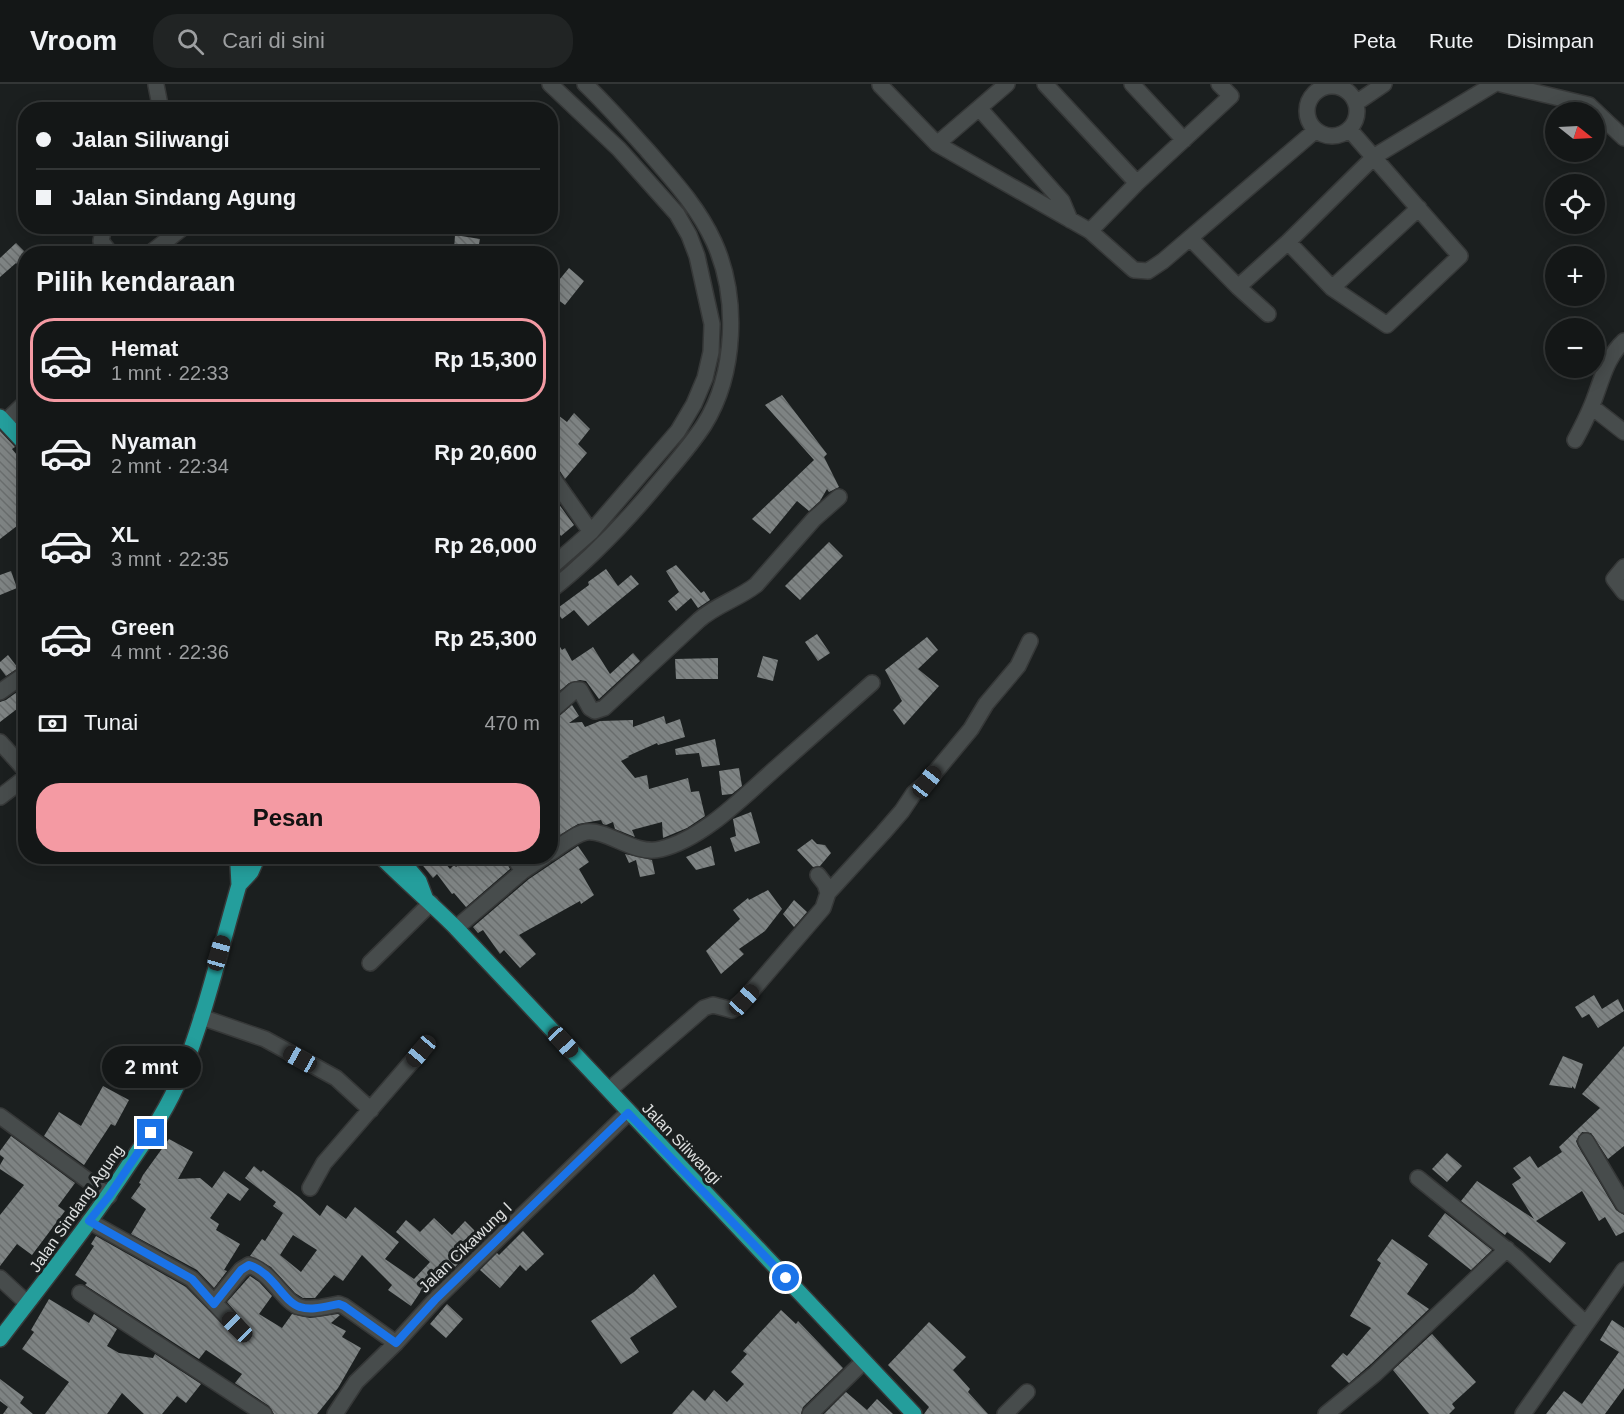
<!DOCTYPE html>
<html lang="id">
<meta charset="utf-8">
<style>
body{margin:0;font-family:Helvetica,sans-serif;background:#212424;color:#f1f3f6;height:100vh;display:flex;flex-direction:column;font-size:22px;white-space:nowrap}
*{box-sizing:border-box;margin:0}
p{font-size:20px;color:#9d9fa1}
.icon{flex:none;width:33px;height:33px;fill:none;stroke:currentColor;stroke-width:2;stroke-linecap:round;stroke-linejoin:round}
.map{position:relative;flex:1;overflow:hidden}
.panel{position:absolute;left:18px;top:162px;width:540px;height:618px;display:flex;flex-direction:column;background:#141717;border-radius:24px;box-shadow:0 3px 15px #0003,0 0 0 2px #333636}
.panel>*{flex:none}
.top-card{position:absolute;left:18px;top:18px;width:540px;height:132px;border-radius:24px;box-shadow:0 3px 15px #0003,0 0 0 2px #333636;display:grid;align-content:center;height:132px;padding:0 18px;background:#141717}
.needle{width:39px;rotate:108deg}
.fabs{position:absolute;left:1545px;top:18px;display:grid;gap:12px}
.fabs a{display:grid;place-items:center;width:60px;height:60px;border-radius:50%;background:#141717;box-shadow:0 3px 15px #0003,0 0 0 2px #333636;font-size:30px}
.end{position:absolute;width:27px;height:27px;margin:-14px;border:8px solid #1a73e8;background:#fff;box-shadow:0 0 0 3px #fff}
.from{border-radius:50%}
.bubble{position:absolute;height:42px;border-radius:21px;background:#141717;box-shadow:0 3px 15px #0003,0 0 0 2px #333636;font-size:20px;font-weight:600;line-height:42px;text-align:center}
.car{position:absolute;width:18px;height:36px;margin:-18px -9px;border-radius:8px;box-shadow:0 0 4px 2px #0007;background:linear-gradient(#222 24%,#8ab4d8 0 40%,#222 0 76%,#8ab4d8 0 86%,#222 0)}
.top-card b{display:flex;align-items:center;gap:21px;height:57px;font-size:22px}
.top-card b+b{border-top:2px solid #333636}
.top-card i{width:15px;height:15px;background:#f1f3f6}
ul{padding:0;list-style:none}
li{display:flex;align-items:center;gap:18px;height:84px;margin:0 12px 9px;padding:0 6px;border:3px solid transparent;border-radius:24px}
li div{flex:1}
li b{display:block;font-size:22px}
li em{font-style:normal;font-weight:600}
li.on{border-color:#f49aa3}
li>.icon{width:54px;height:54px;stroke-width:1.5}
h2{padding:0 18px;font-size:27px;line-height:72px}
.pay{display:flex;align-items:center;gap:15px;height:66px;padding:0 18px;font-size:22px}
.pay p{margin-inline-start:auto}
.primary-button{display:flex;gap:12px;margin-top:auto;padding:12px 18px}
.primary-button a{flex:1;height:69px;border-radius:24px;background:#f49aa3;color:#111;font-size:24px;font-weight:600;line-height:69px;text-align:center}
header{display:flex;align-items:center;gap:36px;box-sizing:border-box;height:84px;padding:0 30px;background:#141717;border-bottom:2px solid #333636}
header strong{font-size:28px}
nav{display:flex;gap:33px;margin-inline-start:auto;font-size:21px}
.search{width:420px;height:54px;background:#212424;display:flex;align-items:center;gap:15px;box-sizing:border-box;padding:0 21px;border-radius:24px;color:#9d9fa1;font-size:22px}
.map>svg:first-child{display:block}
.building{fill:url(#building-back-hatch);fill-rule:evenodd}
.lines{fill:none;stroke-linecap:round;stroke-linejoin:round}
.service-casing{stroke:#363838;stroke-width:10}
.minor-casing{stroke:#363838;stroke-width:18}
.primary-casing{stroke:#363838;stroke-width:18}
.service{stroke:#474c4c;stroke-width:8}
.minor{stroke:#474c4c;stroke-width:15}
.primary{stroke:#249e9c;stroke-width:15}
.route{stroke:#1a73e8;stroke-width:8}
.labels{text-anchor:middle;stroke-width:6;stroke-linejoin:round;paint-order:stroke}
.street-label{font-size:16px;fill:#dee0e0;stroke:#1b1f1f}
</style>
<header>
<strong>Vroom</strong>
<div class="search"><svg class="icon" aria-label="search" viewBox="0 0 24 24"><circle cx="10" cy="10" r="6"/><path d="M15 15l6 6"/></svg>Cari di sini</div>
<nav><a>Peta</a><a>Rute</a><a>Disimpan</a></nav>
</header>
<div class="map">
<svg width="1624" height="1330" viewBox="0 0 1624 1330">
<defs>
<pattern id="building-back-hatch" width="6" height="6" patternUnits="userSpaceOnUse" patternTransform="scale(1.5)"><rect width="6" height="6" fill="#7e8383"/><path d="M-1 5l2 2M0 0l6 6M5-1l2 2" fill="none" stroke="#696d6d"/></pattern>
</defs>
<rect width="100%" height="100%" fill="#1b1f1f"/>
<path class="building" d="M455,151L480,155L477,170L454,166Z
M16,159L26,169V189L16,179L0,193V174Z
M569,184L584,197L565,221L550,210V207Z
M782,311L827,370L824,373L839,403L829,408L827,405L820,417L809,427L797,417L770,450L752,435L814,376L765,321Z
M550,325L567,338L574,329L590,345L578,360L587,369L565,395L558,384L550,380Z
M0,347L15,363L12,365L26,382V435L0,455Z
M550,408L574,441L561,452L550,436Z
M829,458L843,472L800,516L785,502Z
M676,481L701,509L704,507L710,516L698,524L691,514L676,527L668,517L679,508L666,487Z
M606,485L618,502L631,491L639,500L588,542L574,526L562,535L555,526L589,501L588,498Z
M11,487L17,504L0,511V491Z
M550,547L562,566L565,564L572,577L593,563L610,590L633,569L640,577L599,615L586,597L580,596L569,599L550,615V596L557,591L550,580Z
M817,550L830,569L818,577L805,558Z
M927,553L938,566L918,585L939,602L904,641L893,626L902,617L885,586Z
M8,571L18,584L6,592L0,584V578Z
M763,572L778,576L773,597L757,593Z
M718,574V595H676L675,575Z
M24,603L26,618L0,638V618L6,616Z
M572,621L579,632L569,639L582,638L585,643L600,637L633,636V643L664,632L666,640L680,635L685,653L658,661L657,659L628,672L629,673L621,677L635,694L647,691L649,705L688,694L691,708L699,707L705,732L687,744L663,754L662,738L632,746L635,753L615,745L613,738L606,741L603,740L601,736L578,740L550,757V638L556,635Z
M715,655L720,681L702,683L699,669L676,671L675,665Z
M739,684L742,702L732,710L722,711L719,687Z
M751,728L760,759L735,768L730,754L736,752L733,735Z
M812,755L817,760L825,761L831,769L820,782L813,783L797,766Z
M578,762L589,778L579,785L594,811L581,820L580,817L519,851L536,870L520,884L504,866L500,870L483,846L478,849L473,843L529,795Z
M711,762L715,781L696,786L686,773Z
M625,770L652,776L655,790L640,793L636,776L629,779Z
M415,772H439L450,785L454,781L456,783L469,772H503L510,785L466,823L454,809L452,810L437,790L433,794Z
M768,806L782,825L765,847L739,865L744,870L721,890L706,867L740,835L733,826L748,814L749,816Z
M794,816L807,828L794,843L783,830Z
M1594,911L1602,925L1618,915L1624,927L1598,944L1589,930L1582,934L1575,923Z
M1624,962V1062L1608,1075L1591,1049L1582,1048L1576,1057L1578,1062L1616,1126L1624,1131V1148L1616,1152L1605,1133L1599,1137L1582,1107L1536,1137L1566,1159L1550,1179L1507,1148L1505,1151L1461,1117L1477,1097L1534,1135L1512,1100L1521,1094L1513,1084L1530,1072L1538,1084L1562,1068L1559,1063L1600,1024L1582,1010Z
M1563,972L1583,980L1575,1005L1572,1002V1004L1549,1001Z
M103,1002L129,1016L115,1042L111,1040L84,1081L44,1052L59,1028L81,1042Z
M11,1052L75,1099L58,1122L65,1127L32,1171L17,1160L0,1182V1131L24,1101L0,1085V1081L4,1074L0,1071V1067Z
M169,1055L193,1068L178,1095L200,1094L212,1104L224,1087L249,1105L240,1117L228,1109L210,1134L219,1140L216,1146L240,1160L224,1186L227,1187L214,1204L197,1186L131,1150L146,1125L131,1114L141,1100L139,1099L143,1091Z
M1447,1069L1462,1082L1447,1098L1432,1085Z
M254,1082L261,1088L263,1086L299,1113L320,1132L327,1121L346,1135L355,1123L399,1158L385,1175L414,1195L430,1178L396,1148L406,1136L420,1148L434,1134L452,1151L465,1137L483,1155L453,1185L451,1184L434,1204L427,1198L411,1222L388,1206L392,1201L362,1171L343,1197L334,1191L315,1214H303L295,1209L271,1183L250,1172L262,1155L265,1157L283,1129L273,1122L276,1118L245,1094ZM293,1151L317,1166L301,1188L280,1171Z
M1445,1129L1492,1166L1471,1186L1428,1152Z
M523,1147L544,1170L526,1187L520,1181L500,1204L480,1186L497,1169L499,1171Z
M96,1152L186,1203L234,1252L243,1250L247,1241L227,1218L250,1192L259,1198L272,1212L259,1230L282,1244L292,1230L310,1234L338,1230L340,1231L331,1239L346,1247L342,1253L361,1264L338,1304L317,1330H274L269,1322L235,1299L242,1290L206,1266L199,1275L85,1201L87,1199L75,1191L94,1162L91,1160Z
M1392,1155L1428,1180L1407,1210L1429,1225L1371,1280L1349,1299L1331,1282L1343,1269L1347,1272L1371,1244L1350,1232L1381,1179L1377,1176Z
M654,1190L677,1223L630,1254L639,1268L621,1280L591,1237L634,1208Z
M49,1215L89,1239L94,1230L117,1245L107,1262L119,1269L153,1274L155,1270L201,1300L186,1319L177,1312L162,1330H144L122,1309L107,1330H45L69,1298L22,1265L34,1248L31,1246Z
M447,1220L463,1235L446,1254L430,1240Z
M781,1226L796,1240L798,1237L843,1284L803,1323L801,1330H672L693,1306L705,1317L714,1306L727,1318L744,1300L731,1288L747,1270L743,1267Z
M1612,1236L1624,1244V1304L1605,1330H1546L1564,1307L1582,1320L1619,1268L1600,1256Z
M929,1238L966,1273L953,1286L970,1305L968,1308L988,1330H924L929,1323L888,1281Z
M1432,1250L1476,1298L1452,1320L1455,1324L1449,1330H1429L1393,1286Z
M0,1295L24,1313L20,1319L33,1330H3L8,1323L0,1317Z
M846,1308L867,1326L877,1315L893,1330H824Z"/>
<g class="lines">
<g class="service-casing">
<path id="service" d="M550,460L560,476"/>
</g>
<g class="minor-casing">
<path id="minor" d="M550,0L619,65L677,130L689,151L697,172L712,240L711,268L705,294L694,320L678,347L591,448L550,484
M881,0L880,1L937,60L1090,147L1137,99L1231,12L1219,0
M1045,0L1137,99
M1132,0L1184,56
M1501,0L1589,21L1624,54
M156,1L161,26
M1307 27a25 25 0 1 1 50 0a25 25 0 1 1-50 0Z
M1356,19L1384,0
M979,24L1062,117L1070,136
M937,60L1007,0
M104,142L101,157L111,170
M1090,147L1134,186L1148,187L1163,177L1316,46
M1190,154L1238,203L1288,158L1375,72L1494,0
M1288,158L1332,204L1387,241L1460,172L1349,45
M149,170L185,142
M1238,203L1268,230
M1332,204L1419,124
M1592,323L1624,348
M5,338L26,318
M1575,356C1581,345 1587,333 1592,321C1601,299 1606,273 1624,257
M550,390L591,448
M1624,483L1614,495L1624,508
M550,507C592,474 625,439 659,398C674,380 691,361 704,341C736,290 739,213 714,158C698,123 672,95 647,66C627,44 607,21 585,0
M0,608L21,593H26
M550,628L575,606H580L590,624L595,627L604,624L699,536C716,521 738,515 756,501L814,435L839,413
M0,658L26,687
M0,713L26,693
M550,769C561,762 574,750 586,748C608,745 634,772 661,765C703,755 744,712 776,684C808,656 840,627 872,599
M513,772L523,787
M828,809L883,749L902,727L914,709L927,698L971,645L986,620L1018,582L1030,557
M456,844L523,787L545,772
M370,879L431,819
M201,933L265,955L336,994L371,1026
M609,1006L704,924L713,921L732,926L744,916L823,824L828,809L825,800L818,791
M0,1032L109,1112
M1586,1057L1624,1121
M1418,1094L1517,1174L1586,1240
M310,1104L324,1079L421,967
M89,1137L192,1195L237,1243
M0,1194L27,1219
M80,1209L264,1330
M214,1219L241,1186L249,1181C273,1189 284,1219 300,1223C312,1227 327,1222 339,1220L344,1222L396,1259
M335,1330L356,1298L396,1259L435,1216L628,1029
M810,1330L864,1277
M1005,1330L1027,1308
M1326,1330L1375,1290L1507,1165
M1523,1330L1624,1186"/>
</g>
<g class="primary-casing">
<path id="primary" d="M0,333L26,361
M380,772C405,797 431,819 456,844L914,1330
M398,772L419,797L425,813
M239,801L238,782L242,772
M0,1255C44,1197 90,1140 130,1079C150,1050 170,1021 182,989C206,928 221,863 239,801L251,788L258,772"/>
</g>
<use href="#service" class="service"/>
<use href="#minor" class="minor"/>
<use href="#primary" class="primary"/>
</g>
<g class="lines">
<path class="route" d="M151,1049L109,1112L89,1137L192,1195L214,1220L241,1186L249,1181C273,1188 284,1219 300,1223C312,1227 327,1222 339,1220L344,1222L396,1259L435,1216L628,1029L786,1194"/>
</g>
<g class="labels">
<g class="street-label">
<text transform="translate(682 1059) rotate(46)" y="6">Jalan Siliwangi</text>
<text transform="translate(76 1124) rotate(-55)" y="6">Jalan Sindang Agung</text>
<text transform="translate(465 1163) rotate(-44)" y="6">Jalan Cikawung I</text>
</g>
</g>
</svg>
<div class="fabs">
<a><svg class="needle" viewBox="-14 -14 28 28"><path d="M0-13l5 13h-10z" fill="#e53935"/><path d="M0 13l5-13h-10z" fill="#9d9fa1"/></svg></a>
<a><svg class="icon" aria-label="locate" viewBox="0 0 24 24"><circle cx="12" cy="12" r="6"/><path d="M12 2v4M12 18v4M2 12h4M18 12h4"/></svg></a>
<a>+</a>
<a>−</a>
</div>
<i class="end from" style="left:786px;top:1194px"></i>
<i class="end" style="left:151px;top:1049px"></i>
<div class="bubble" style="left:102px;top:962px;width:99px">2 mnt</div>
<i class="car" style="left:927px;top:698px;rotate:38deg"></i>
<i class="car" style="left:219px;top:869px;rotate:16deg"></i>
<i class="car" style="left:744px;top:916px;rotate:42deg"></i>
<i class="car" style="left:563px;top:958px;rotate:137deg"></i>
<i class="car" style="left:421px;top:967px;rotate:220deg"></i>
<i class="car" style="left:300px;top:975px;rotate:299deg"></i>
<i class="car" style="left:237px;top:1243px;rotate:315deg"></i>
<div class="top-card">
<b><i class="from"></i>Jalan Siliwangi</b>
<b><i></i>Jalan Sindang Agung</b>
</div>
<section class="panel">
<h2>Pilih kendaraan</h2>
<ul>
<li class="on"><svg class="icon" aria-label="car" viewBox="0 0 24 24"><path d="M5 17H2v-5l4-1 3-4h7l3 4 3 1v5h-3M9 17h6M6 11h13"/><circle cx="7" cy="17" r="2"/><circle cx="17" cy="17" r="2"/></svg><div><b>Hemat</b><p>1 mnt · 22:33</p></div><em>Rp 15,300</em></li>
<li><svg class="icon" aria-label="car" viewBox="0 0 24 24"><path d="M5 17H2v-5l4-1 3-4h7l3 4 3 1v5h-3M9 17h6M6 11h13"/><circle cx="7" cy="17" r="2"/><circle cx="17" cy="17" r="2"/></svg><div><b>Nyaman</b><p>2 mnt · 22:34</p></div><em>Rp 20,600</em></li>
<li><svg class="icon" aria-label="car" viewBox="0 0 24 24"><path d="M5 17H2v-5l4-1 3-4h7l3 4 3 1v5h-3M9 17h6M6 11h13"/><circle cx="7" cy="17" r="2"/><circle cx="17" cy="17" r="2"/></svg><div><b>XL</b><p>3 mnt · 22:35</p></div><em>Rp 26,000</em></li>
<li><svg class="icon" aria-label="car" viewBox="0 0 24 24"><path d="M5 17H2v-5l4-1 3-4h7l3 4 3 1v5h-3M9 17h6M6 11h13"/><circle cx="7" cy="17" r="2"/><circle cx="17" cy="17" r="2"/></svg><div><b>Green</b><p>4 mnt · 22:36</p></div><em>Rp 25,300</em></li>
</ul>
<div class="pay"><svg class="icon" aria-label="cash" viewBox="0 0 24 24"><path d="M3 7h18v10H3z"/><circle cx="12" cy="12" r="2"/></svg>Tunai<p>470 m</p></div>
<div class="primary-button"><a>Pesan</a></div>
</section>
</div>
